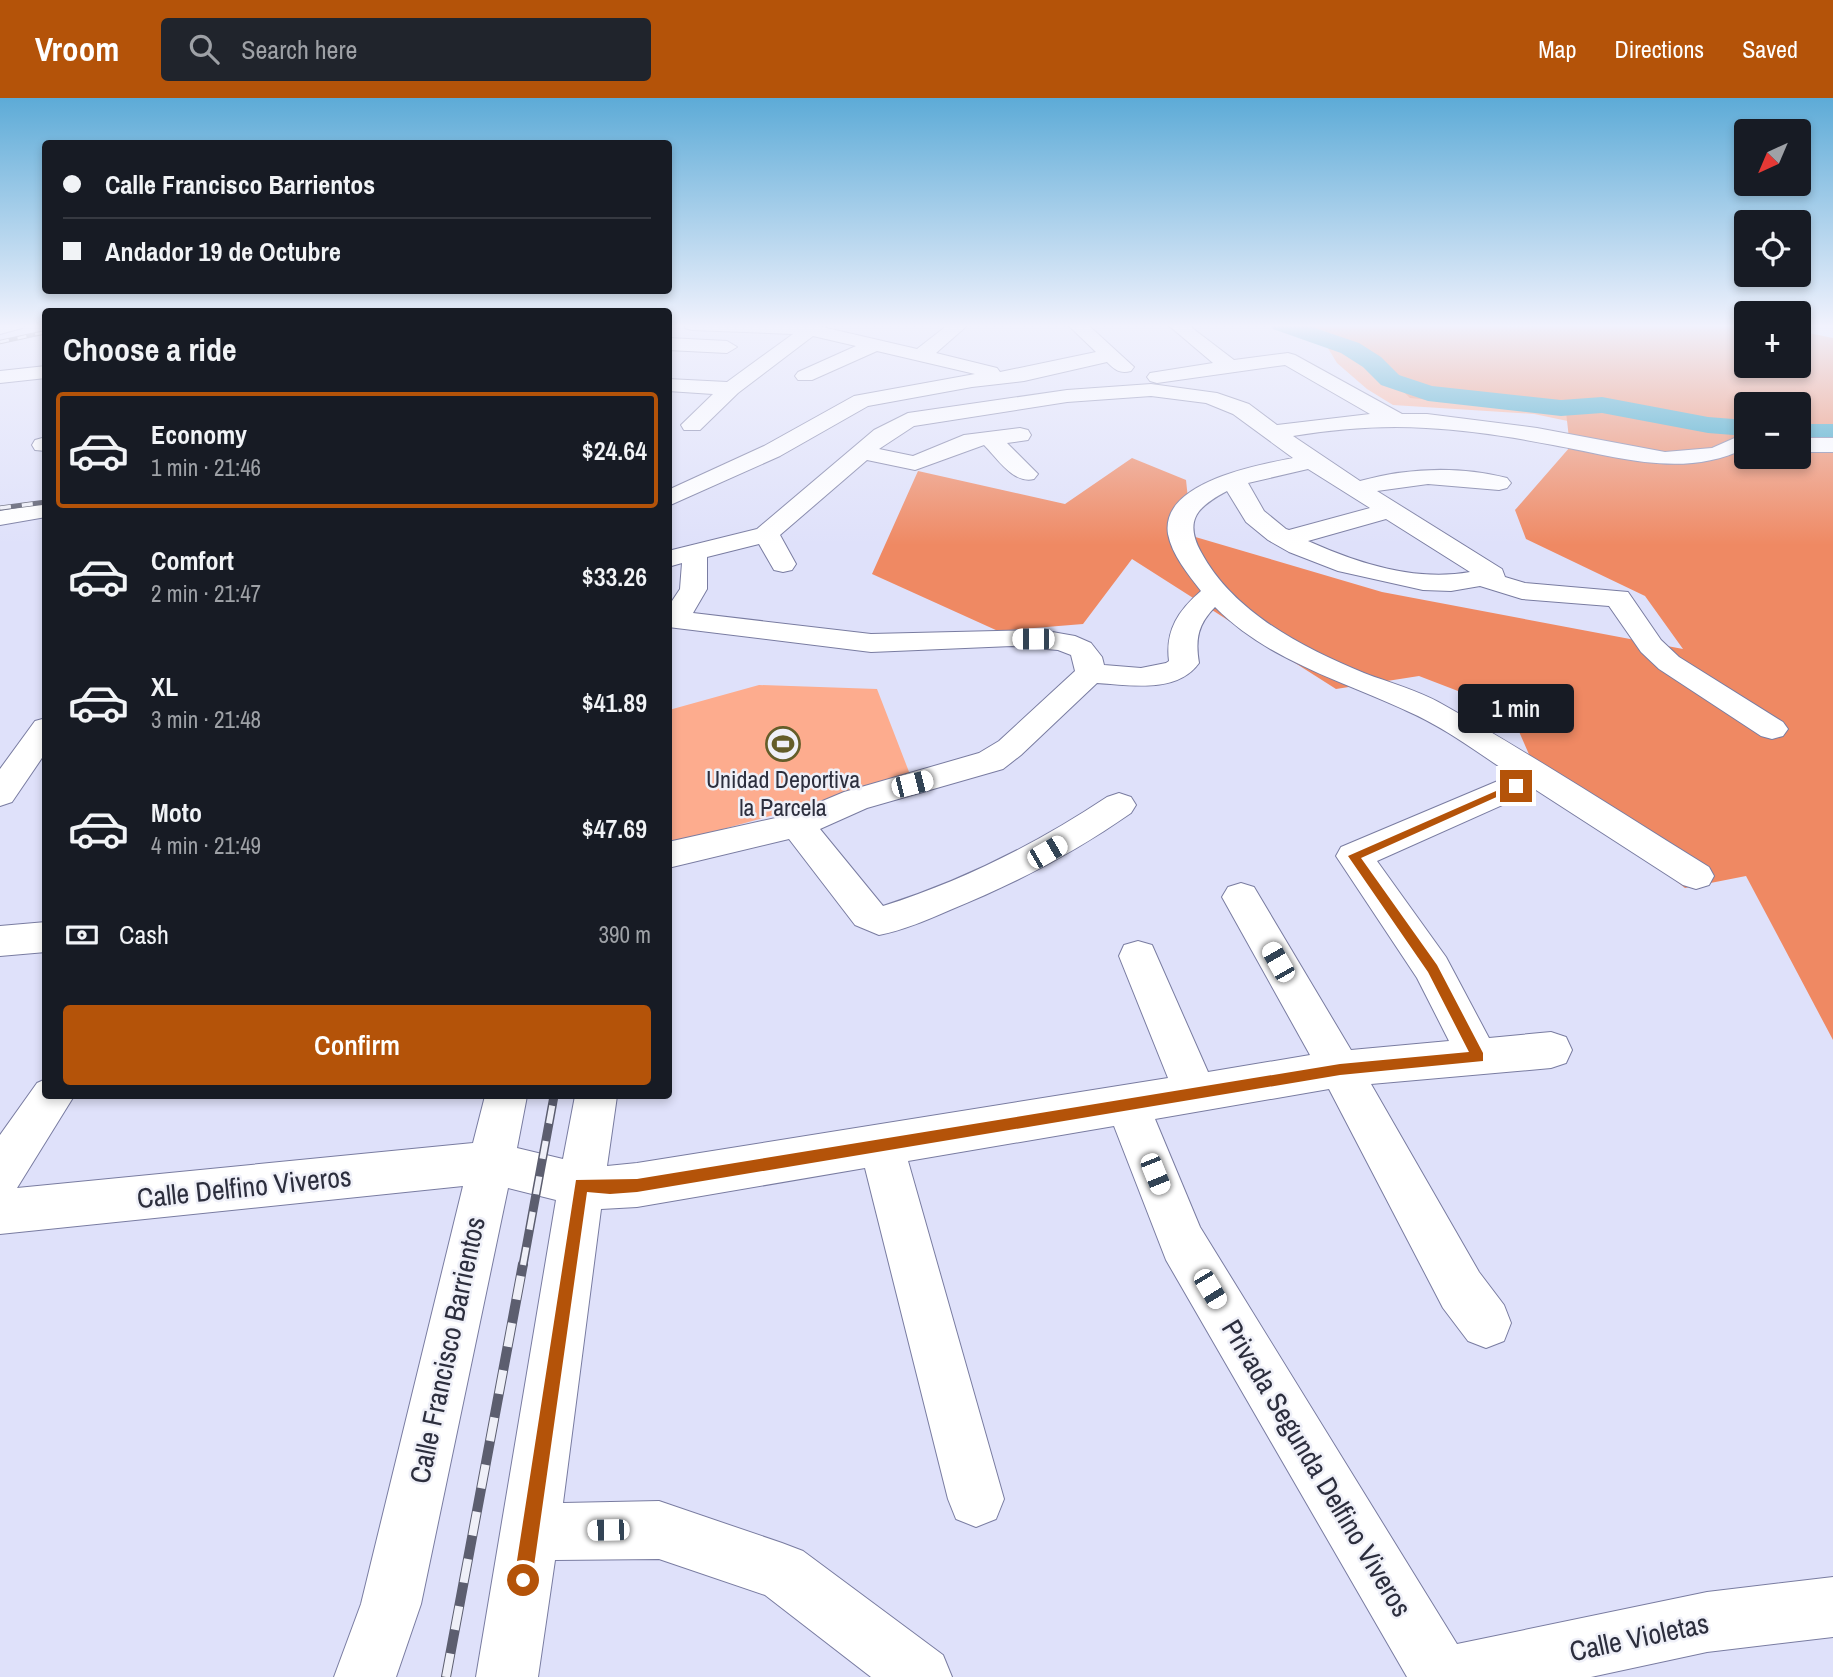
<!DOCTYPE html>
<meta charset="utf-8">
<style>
body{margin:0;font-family:"Archivo Narrow",sans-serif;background:#20242c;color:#f1f3f6;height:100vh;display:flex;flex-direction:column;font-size:26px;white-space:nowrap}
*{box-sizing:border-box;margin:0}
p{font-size:23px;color:#9ea1a6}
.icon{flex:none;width:38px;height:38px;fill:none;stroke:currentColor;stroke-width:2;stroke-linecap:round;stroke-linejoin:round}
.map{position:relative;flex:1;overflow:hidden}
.details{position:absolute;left:42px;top:210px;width:630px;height:791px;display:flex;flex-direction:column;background:#171b24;border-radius:7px;box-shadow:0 4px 10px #0003}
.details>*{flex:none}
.top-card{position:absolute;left:42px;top:42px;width:630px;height:154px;border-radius:7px;box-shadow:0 4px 10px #0003;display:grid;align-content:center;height:154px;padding:0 21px;background:#171b24}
.needle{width:46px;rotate:224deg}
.fabs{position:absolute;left:1734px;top:21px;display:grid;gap:14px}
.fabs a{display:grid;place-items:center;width:77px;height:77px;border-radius:7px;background:#171b24;box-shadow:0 4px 10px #0003;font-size:35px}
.end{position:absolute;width:32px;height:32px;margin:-16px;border:9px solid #b45309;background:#fff;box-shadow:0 0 0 4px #fff}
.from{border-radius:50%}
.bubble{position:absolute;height:49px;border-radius:7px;background:#171b24;box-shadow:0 4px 10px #0003;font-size:23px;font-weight:600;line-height:49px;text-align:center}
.car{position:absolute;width:21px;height:42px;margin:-21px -10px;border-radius:9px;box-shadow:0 0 5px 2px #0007;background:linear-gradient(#fff 24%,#345 0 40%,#fff 0 76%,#345 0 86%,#fff 0)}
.top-card b{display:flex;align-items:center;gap:24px;height:66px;font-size:26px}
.top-card b+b{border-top:2px solid #363941}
.top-card i{width:18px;height:18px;background:#f1f3f6}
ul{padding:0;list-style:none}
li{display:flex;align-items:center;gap:21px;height:116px;margin:0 14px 10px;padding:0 7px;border:4px solid transparent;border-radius:7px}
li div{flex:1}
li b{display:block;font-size:26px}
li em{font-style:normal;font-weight:600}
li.active{border-color:#b45309}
li>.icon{width:63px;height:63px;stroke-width:1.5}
h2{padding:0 21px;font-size:32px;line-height:84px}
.pay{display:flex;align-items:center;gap:18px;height:77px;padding:0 21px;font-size:26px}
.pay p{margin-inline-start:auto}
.button{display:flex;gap:14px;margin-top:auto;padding:14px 21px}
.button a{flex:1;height:80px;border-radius:7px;background:#b45309;color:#fff;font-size:28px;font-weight:600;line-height:80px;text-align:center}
header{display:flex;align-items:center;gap:42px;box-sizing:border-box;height:98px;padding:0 35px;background:#b45309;color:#fff}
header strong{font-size:33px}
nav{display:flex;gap:38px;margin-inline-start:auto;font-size:24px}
.search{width:490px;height:63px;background:#20242c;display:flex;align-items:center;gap:18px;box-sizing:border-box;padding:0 24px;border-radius:7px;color:#9ea1a6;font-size:26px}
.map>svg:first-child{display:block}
.green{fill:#fdac8e}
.forest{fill:#ef8963;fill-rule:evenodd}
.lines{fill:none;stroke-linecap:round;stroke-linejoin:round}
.river{fill:#2c9ebe;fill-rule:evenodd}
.minor-casing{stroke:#797ca1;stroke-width:2}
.minor{fill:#fff;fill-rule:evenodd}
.rail-far3-casing{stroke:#5c5e6f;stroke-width:4.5}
.rail-far2-casing{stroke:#5c5e6f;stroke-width:5}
.rail-far1-casing{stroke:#5c5e6f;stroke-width:9}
.rail-casing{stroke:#5c5e6f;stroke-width:10}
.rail-far3{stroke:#eff0f8;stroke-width:2.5;stroke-dasharray:9;stroke-linecap:butt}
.rail-far2{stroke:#eff0f8;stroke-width:3.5;stroke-dasharray:11;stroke-linecap:butt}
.rail-far1{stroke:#eff0f8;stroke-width:6;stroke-dasharray:18;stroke-linecap:butt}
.rail{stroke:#eff0f8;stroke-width:8;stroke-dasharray:24;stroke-linecap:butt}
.route{fill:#b45309}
.labels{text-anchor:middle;stroke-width:5;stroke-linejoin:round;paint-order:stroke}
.poi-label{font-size:24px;fill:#2c2e3d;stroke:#eff0f8}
.near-street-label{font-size:28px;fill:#2c2e3d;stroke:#eff0f8}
</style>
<header>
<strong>Vroom</strong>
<div class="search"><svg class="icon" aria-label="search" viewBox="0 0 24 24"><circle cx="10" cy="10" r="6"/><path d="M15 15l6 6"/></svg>Search here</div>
<nav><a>Map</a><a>Directions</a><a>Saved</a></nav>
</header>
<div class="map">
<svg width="1833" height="1579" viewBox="0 0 1833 1579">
<rect width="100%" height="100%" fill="#dfe1fa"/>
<path class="green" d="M1361,226L1453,283L1746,359H1799L1833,373L1727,356L1534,316L1393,307L1367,291L1337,265L1320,237L1302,231Z
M759,587L877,591L911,679L669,746V612Z"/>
<path class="forest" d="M1280,226H1502L1509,229L1586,226H1746V268H1799V233L1833,240V942L1746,778L1685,790L1535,670L1510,613L1419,578L1336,591L1132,461L1083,526L998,533L872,476L918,373L1065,406L1132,360L1186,382L1192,438L1382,494L1683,551L1645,498L1526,441L1515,412L1570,349L1566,314L1410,300L1364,255L1325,236ZM1746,306H1799V359H1746Z"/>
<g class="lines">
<path class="river" d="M1269,226H1303L1359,245L1381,259L1399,277L1432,288L1561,302L1602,299L1708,319L1746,322V338L1708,335L1602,315L1561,318L1428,303L1381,287L1363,269L1341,255L1273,231Z
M1799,326H1833V342H1799Z"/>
<g class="minor-casing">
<path id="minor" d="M0,226H24L22,230L0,236Z
M683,226H819L818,228L917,251L949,226H969L936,255L997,270L1000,274L1096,254L1067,226H1087L1134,269L1131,273C1120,276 1115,272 1107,264L1024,283L972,289L868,308L780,358L668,408V392L764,348L854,298L975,276L877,253L812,282H798L795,278L798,274L856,248L813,238L738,295L700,332H684L681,327L713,296L668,293V281L727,284L793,236L692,232L685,230Z
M1167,226H1187L1234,262L1288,255L1295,257L1402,316H1427L1537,330L1665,354L1712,350L1746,335V350C1683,381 1619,359 1553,347C1512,339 1468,332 1426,330C1380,327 1337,331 1293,338L1360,383C1408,370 1459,368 1507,380L1511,385L1507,390L1499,392L1428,386L1377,393L1502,471L1505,479L1525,485L1628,494L1661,542L1679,559L1783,624L1788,631L1783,638L1772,641L1761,638L1659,571L1641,554L1609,508L1522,501L1480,488L1451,493L1423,492L1338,473L1289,454L1268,442L1246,424L1227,393C1199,408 1183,421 1201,454C1233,514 1303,550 1364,575C1390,585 1418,592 1442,606C1533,657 1620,714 1709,769L1714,778L1709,787L1696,791L1683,787L1536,692L1377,763L1446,859L1489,940L1551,934L1566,939L1572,952L1566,965L1551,970L1371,986L1479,1174L1504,1207L1511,1225L1504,1243L1486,1250L1468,1243L1443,1210L1329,991L1155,1021L1200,1129L1457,1546L1707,1494L1833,1479V1539L1707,1554L1591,1579H1407L1166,1162L1114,1028L908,1063L1004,1401L996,1421L976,1429L956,1421L948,1401L865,1070L637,1109L601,1111L563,1405L659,1403L782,1445L803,1453L943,1557L952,1579H871L765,1497L659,1461L555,1462L538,1579H476L556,1102L508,1090L421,1506L396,1579H334L361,1506L463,1088L0,1136V1037L37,985L46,981V998H74L17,1090L473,1045L485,998H527L517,1050L563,1061L575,998H617L607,1068L637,1065L1168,980L1119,858L1124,847L1138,843L1152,847L1208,974L1310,957L1222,799L1228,789L1241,785L1254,789L1351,952L1449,943L1417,880L1336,758L1341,749L1512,677C1478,655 1444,629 1407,613C1340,582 1269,563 1215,509C1198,526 1195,541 1199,565C1177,596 1130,587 1097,585L1021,657L1003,671L867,710L820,731L883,808C962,783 1038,745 1107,699L1119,695L1131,699L1136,707L1131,715C1074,755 1014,786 950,812C927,822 904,832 879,837L855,827L789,741L668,770V744L789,717L844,694L979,655L999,643L1075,573L1071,557L1058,552L1012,548L871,554L668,529V509L680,491L682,465L668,469V453L757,431L874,332L908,315L1067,292L1151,286L1217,295L1249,306L1277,327L1370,316L1285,267L1157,285L1150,283L1147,279L1150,275L1213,265ZM1151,298L1206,305L1233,316L1293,360C1258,367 1160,384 1168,436C1172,457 1188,476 1201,493C1179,512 1165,532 1169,563L1166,565L1141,570L1104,567L1102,559L1091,545L1075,538L1041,532L871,536L693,515L707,491V459L759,446L774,472L783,474L792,472L796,466L780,437L867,362L915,372L984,347C998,361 1013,386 1034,381L1038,376L1007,345L1028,342L1031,337L1028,332L1020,330L964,337L913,358L879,351L914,328L1067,304ZM1308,371L1370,410L1289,432L1286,431L1264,413L1248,385ZM1386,421L1470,474C1415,484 1357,465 1308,443Z
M668,240L727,243L737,249L727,255L668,252Z
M46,268V280L0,285V273Z
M46,339V353L35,352L32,347L35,342Z
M1799,340H1833V354H1799Z
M46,405V419L0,427V413Z
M46,620V654L12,704L0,708V671L35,623Z
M46,824V854L0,858V828Z"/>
</g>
<use href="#minor" class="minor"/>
<g class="rail-far3-casing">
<path id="rail-far3" d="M0,244L46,234"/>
</g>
<g class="rail-far2-casing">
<path id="rail-far2" d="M0,410L46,404"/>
</g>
<g class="rail-far1-casing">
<path id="rail-far1" d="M523,1167L554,998"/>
</g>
<g class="rail-casing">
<path id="rail" d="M446,1579L523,1166"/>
</g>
<use href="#rail-far3" class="rail-far3"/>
<use href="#rail-far2" class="rail-far2"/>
<use href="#rail-far1" class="rail-far1"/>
<use href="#rail" class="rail"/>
</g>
<linearGradient id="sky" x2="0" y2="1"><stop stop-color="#5dabd7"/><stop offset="0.51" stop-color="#f1f2fd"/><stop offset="1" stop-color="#f1f2fd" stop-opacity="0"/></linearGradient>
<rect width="1833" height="447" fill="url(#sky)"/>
<path class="route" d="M1512,686L1521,688L1361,760L1437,867L1483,955V963L1340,977L637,1094L610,1096L587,1094L532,1482L530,1489L523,1491L517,1489L514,1482L576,1082L637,1081L1340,966L1469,954L1428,874L1348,758Z"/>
<defs>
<g id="stadium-ring" transform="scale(1.75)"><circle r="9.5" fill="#eff0f8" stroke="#645d29" stroke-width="1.5"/><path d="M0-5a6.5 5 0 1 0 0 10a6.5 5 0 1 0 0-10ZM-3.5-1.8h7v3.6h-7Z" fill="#645d29"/></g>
</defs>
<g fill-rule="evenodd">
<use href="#stadium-ring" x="783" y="646"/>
</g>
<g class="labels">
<g class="poi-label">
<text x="783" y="690">Unidad Deportiva<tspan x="783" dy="28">la Parcela</tspan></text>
</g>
<g class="near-street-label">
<text transform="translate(244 1089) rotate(-6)" y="10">Calle Delfino Viveros</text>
<text transform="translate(447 1252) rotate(-78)" y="10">Calle Francisco Barrientos</text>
<text transform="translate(1317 1370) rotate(59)" y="10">Privada Segunda Delfino Viveros</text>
<text transform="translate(1639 1539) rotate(-12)" y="10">Calle Violetas</text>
</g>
</g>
</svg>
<div class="fabs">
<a><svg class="needle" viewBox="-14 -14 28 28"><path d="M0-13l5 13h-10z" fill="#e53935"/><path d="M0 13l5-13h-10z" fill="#9ea1a6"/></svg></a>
<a><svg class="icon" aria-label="locate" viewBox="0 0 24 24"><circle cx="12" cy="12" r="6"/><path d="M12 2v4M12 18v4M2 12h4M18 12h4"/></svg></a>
<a>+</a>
<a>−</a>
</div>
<i class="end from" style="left:523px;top:1482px"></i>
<i class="end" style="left:1516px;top:688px"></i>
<div class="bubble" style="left:1458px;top:586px;width:116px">1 min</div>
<i class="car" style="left:1033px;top:541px;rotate:270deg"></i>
<i class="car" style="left:912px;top:686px;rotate:76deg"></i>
<i class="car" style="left:1047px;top:754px;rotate:60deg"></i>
<i class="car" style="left:1278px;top:864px;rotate:330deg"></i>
<i class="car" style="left:1155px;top:1076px;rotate:158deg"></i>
<i class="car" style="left:1210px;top:1191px;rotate:149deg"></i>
<i class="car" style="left:608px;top:1432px;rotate:269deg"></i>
<div class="top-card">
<b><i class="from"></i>Calle Francisco Barrientos</b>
<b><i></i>Andador 19 de Octubre</b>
</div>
<section class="details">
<h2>Choose a ride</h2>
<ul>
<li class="active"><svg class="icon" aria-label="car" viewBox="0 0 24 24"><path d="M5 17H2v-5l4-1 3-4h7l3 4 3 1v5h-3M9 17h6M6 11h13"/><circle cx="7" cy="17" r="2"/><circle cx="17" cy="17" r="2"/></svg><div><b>Economy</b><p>1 min · 21:46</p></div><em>$24.64</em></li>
<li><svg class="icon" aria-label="car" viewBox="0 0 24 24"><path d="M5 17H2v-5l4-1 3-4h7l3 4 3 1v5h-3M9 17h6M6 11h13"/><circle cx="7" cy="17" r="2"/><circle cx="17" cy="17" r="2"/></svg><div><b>Comfort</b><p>2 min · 21:47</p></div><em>$33.26</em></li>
<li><svg class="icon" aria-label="car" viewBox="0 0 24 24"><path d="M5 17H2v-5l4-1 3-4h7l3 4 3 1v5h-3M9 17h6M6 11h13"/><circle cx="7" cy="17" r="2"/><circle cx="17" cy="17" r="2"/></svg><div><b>XL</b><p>3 min · 21:48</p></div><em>$41.89</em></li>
<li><svg class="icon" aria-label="car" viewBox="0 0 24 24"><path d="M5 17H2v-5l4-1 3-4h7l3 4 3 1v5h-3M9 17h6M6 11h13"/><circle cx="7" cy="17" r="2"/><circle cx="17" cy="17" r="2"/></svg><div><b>Moto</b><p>4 min · 21:49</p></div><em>$47.69</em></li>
</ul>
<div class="pay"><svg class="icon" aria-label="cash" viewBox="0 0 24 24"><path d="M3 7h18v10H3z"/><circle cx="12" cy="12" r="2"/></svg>Cash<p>390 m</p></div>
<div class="button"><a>Confirm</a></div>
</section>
</div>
